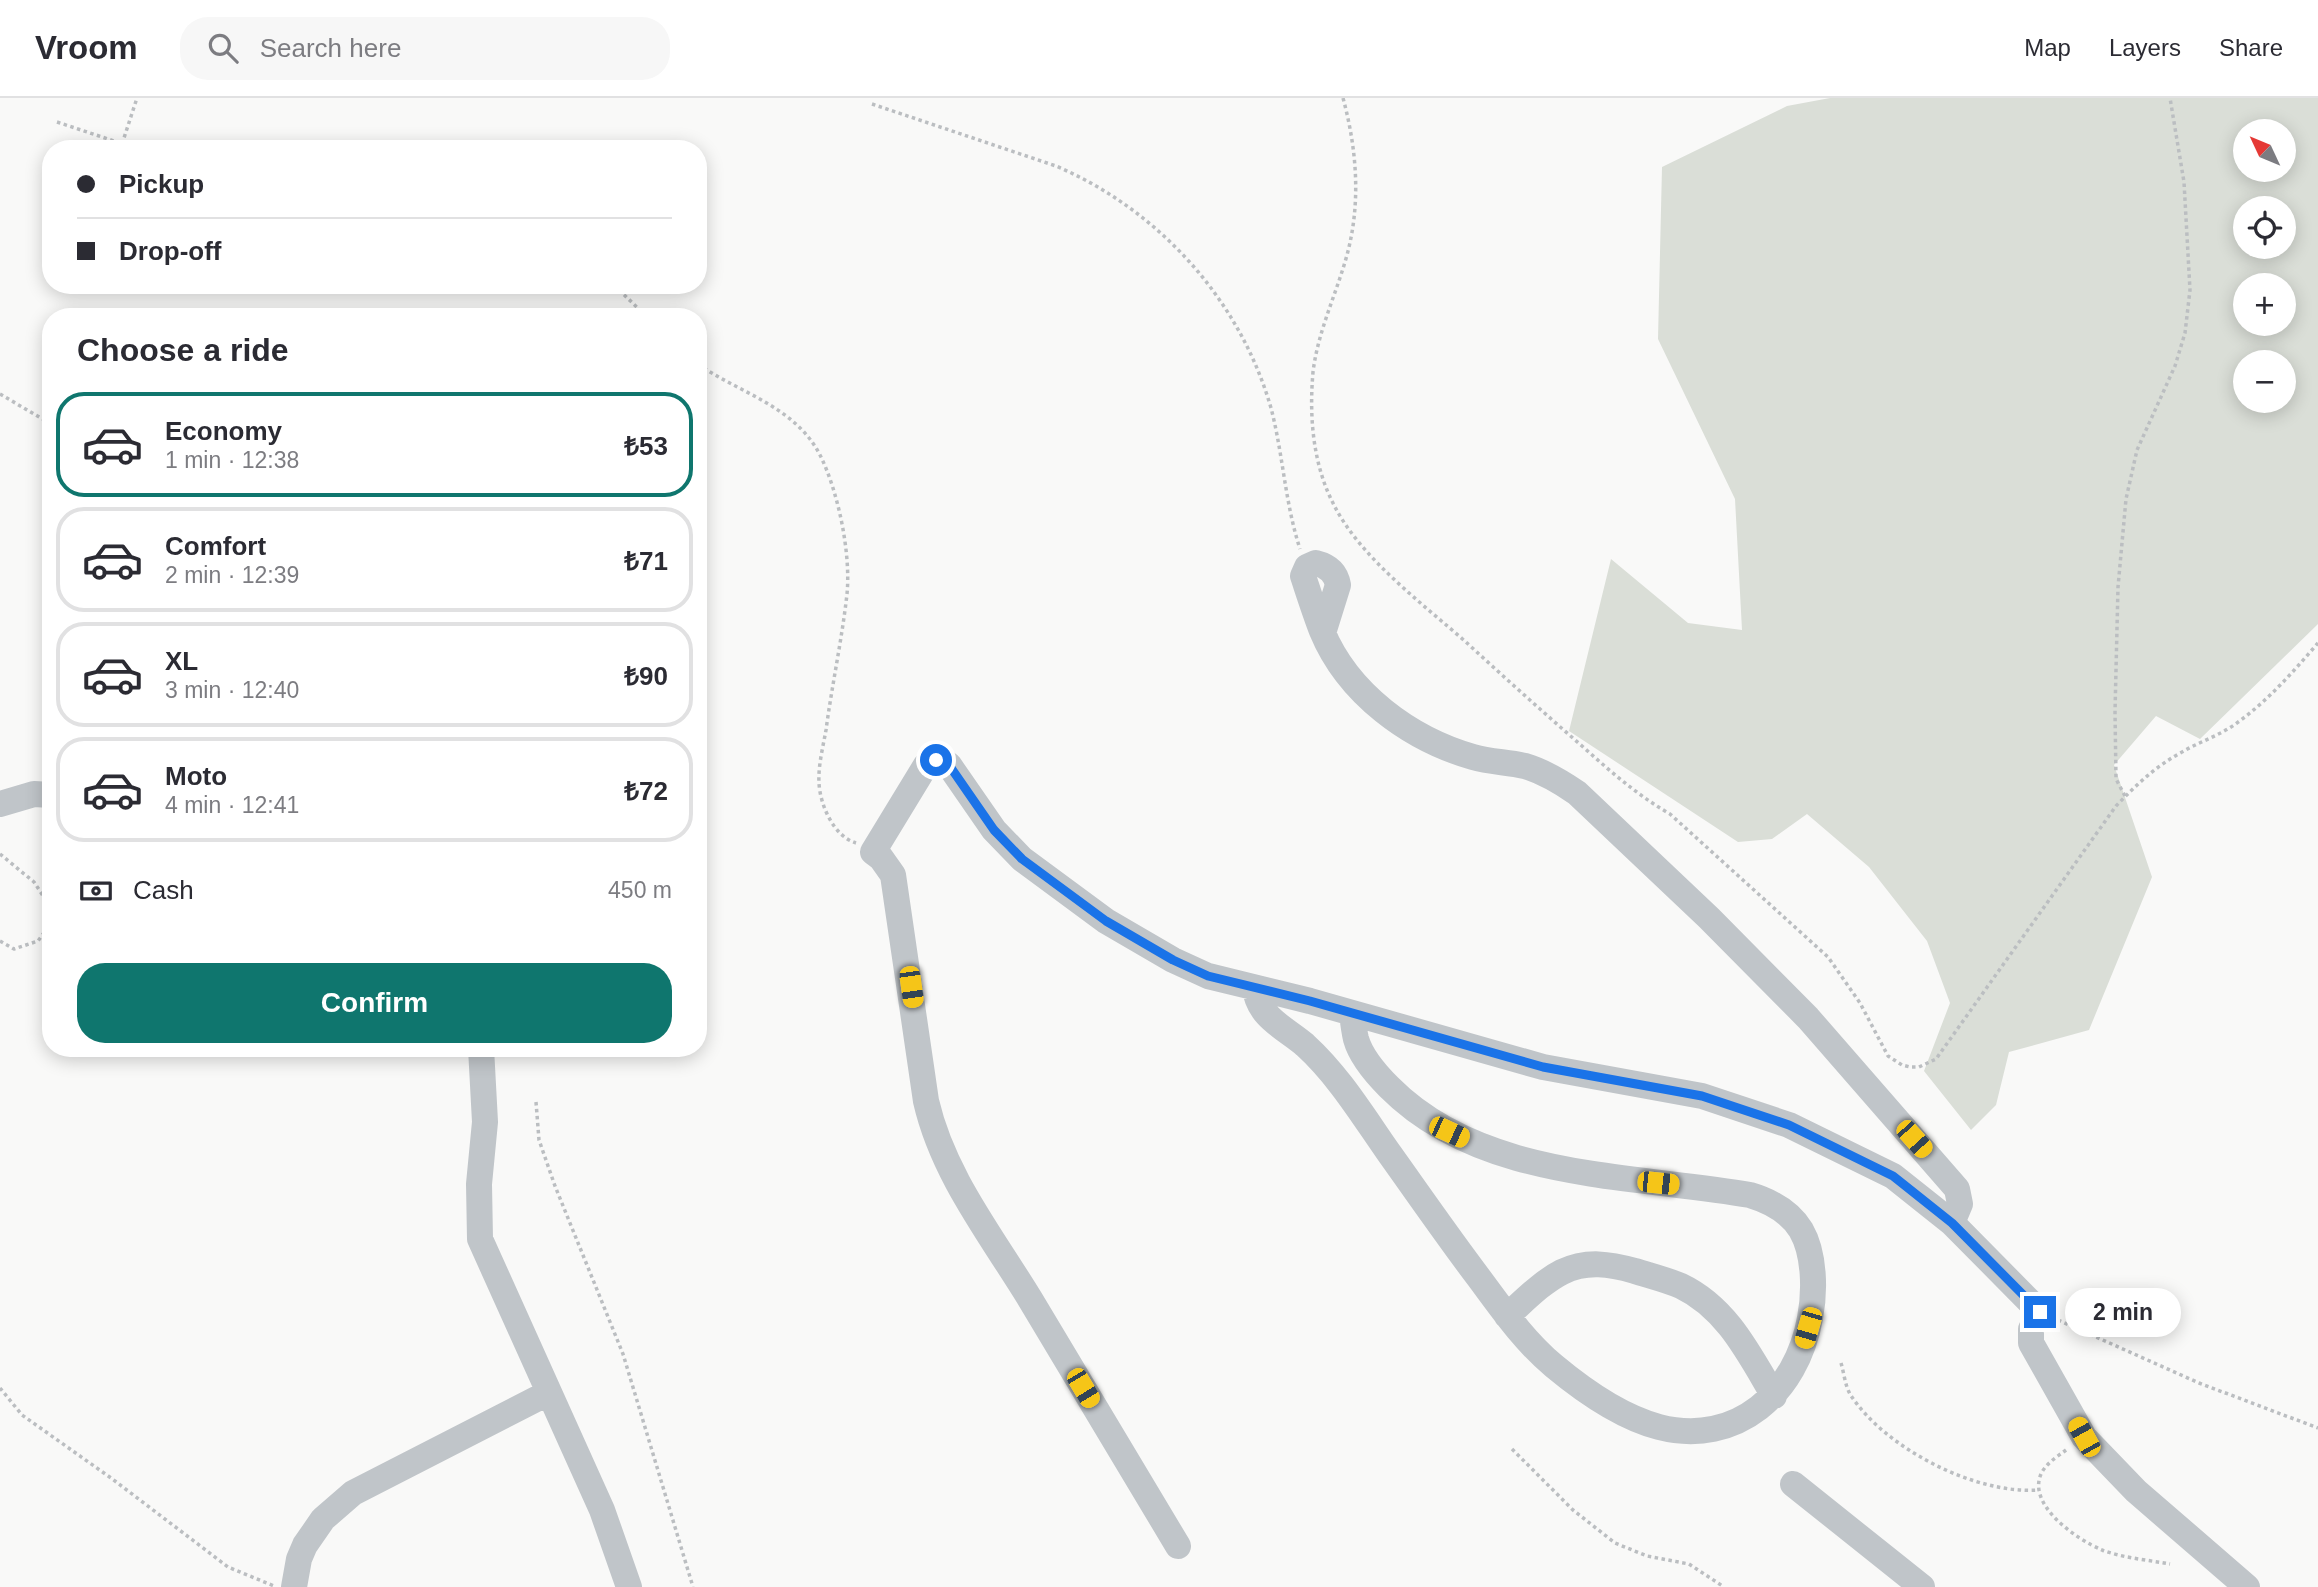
<!DOCTYPE html>
<meta charset="utf-8">
<style>
body{margin:0;font-family:Arial,sans-serif;background:#f7f7f7;color:#2b2b33;height:100vh;display:flex;flex-direction:column;font-size:26px;white-space:nowrap}
*{box-sizing:border-box;margin:0}
p{font-size:23px;color:#7c7c81}
.icon{flex:none;width:38px;height:38px;fill:none;stroke:currentColor;stroke-width:2;stroke-linecap:round;stroke-linejoin:round}
.map{position:relative;flex:1;overflow:hidden}
.details{position:absolute;left:42px;top:210px;width:665px;height:749px;display:flex;flex-direction:column;background:#fff;border-radius:28px;box-shadow:0 4px 18px #0003}
.details>*{flex:none}
.banner{position:absolute;left:42px;top:42px;width:665px;height:154px;border-radius:28px;box-shadow:0 4px 18px #0003;display:grid;align-content:center;height:154px;padding:0 35px;background:#fff}
.needle{width:46px;rotate:314deg}
.tools{position:absolute;left:2233px;top:21px;display:grid;gap:14px}
.tools a{display:grid;place-items:center;width:63px;height:63px;border-radius:50%;background:#fff;box-shadow:0 4px 18px #0003;font-size:35px}
.end{position:absolute;width:32px;height:32px;margin:-16px;border:9px solid #1a73e8;background:#fff;box-shadow:0 0 0 4px #fff}
.from{border-radius:50%}
.bubble{position:absolute;height:49px;border-radius:24px;background:#fff;box-shadow:0 4px 18px #0003;font-size:23px;font-weight:800;line-height:49px;text-align:center}
.car{position:absolute;width:21px;height:42px;margin:-21px -10px;border-radius:9px;box-shadow:0 0 5px 2px #0007;background:linear-gradient(#f5c518 24%,#345 0 40%,#f5c518 0 76%,#345 0 86%,#f5c518 0)}
.banner b{display:flex;align-items:center;gap:24px;height:66px;font-size:26px}
.banner b+b{border-top:2px solid #e1e1e2}
.banner i{width:18px;height:18px;background:#2b2b33}
ul{padding:0;list-style:none}
li{display:flex;align-items:center;gap:21px;height:105px;margin:0 14px 10px;padding:0 21px;border:4px solid #e1e1e2;border-radius:28px}
li div{flex:1}
li b{display:block;font-size:26px}
li em{font-style:normal;font-weight:800}
li.current{border-color:#0f766e}
li>.icon{width:63px;height:63px;stroke-width:1.5}
h2{padding:0 35px;font-size:32px;line-height:84px}
.pay{display:flex;align-items:center;gap:18px;height:77px;padding:0 35px;font-size:26px}
.pay p{margin-inline-start:auto}
.cta{display:flex;gap:14px;margin-top:auto;padding:14px 35px}
.cta a{flex:1;height:80px;border-radius:28px;background:#0f766e;color:#fff;font-size:28px;font-weight:800;line-height:80px;text-align:center}
header{display:flex;align-items:center;gap:42px;box-sizing:border-box;height:98px;padding:0 35px;background:#fff;border-bottom:2px solid #e1e1e2}
header strong{font-size:33px}
nav{display:flex;gap:38px;margin-inline-start:auto;font-size:24px}
.search{width:490px;height:63px;background:#f7f7f7;display:flex;align-items:center;gap:18px;box-sizing:border-box;padding:0 24px;border-radius:28px;color:#7c7c81;font-size:26px}
.map>svg:first-child{display:block}
.green{fill:#daded7;fill-rule:evenodd}
.lines{fill:none;stroke-linecap:round;stroke-linejoin:round}
.path{stroke:#bbbec1;stroke-width:3.5;stroke-dasharray:3.5 3.5;stroke-linecap:butt}
.minor{stroke:#c0c5c9;stroke-width:26}
.route{stroke:#1a73e8;stroke-width:9}
</style>
<header>
<strong>Vroom</strong>
<div class="search"><svg class="icon" aria-label="search" viewBox="0 0 24 24"><circle cx="10" cy="10" r="6"/><path d="M15 15l6 6"/></svg>Search here</div>
<nav><a>Map</a><a>Layers</a><a>Share</a></nav>
</header>
<div class="map">
<svg width="2318" height="1489" viewBox="0 0 2318 1489">
<rect width="100%" height="100%" fill="#f9f9f8"/>
<path class="green" d="M1830,0H2318V526L2200,641L2156,618L2114,667L2152,779L2089,932L2009,954L1996,1007L1971,1032L1924,973L1950,905L1927,843L1869,769L1807,716L1772,741L1738,744L1569,633L1611,461L1688,525L1742,532L1735,401L1658,241L1662,69L1787,8ZM2245,33H2284V72H2245ZM2245,110H2284V149H2245ZM2245,187H2284V226H2245ZM2245,264H2284V303H2245Z"/>
<g class="lines">
<path class="path" d="M1343,0C1357,52 1361,105 1347,157C1336,197 1318,233 1313,274C1309,320 1313,368 1335,409C1362,461 1423,506 1467,545C1505,580 1543,614 1582,648C1610,673 1637,697 1670,716L1828,859L1860,905L1888,958L1902,967L1910,969H1919L1936,961L2116,708C2136,687 2156,668 2182,654C2199,644 2218,638 2234,627C2267,604 2292,575 2318,545
M872,6L1056,68C1159,112 1240,202 1271,310C1283,356 1285,405 1300,451
M57,24L138,51
M122,46L137,0
M614,187L647,219
M698,266C739,295 795,308 820,357C838,393 851,455 847,496C842,541 832,587 826,632C823,649 818,668 819,685C820,706 833,738 856,745
M0,296L51,326
M2125,698L2116,681L2115,614L2118,489L2126,401L2137,352L2175,268L2185,235L2190,192L2184,84L2170,0
M0,756L34,784L51,810
M0,843L14,851L38,843L51,825
M536,1004L539,1042L555,1088L623,1256L693,1489
M2058,1222L2199,1285L2318,1330
M1841,1265C1844,1275 1845,1287 1850,1296C1884,1350 1976,1397 2039,1392
M0,1290L22,1317L111,1380L228,1469L274,1488
M1512,1351L1573,1412L1615,1445L1647,1458L1689,1466L1724,1489
M2066,1352C2058,1358 2048,1364 2042,1374C2025,1406 2076,1441 2102,1452C2123,1460 2148,1462 2170,1466"/>
<path class="minor" d="M1323,535L1338,487C1336,475 1328,468 1316,465L1307,469L1303,478C1309,496 1315,515 1322,533C1348,596 1410,641 1473,659C1490,664 1508,664 1525,668C1545,674 1561,684 1577,695L1709,820L1808,920L1957,1091L1960,1106L1952,1125
M0,706L34,696L51,697
M1255,890C1258,919 1285,930 1305,947C1339,978 1363,1018 1389,1055C1419,1097 1448,1139 1479,1180C1502,1211 1524,1243 1554,1268C1584,1293 1621,1319 1659,1329C1737,1349 1797,1294 1810,1220C1815,1194 1815,1156 1801,1132C1790,1114 1770,1103 1750,1097C1630,1076 1481,1082 1389,989C1377,977 1361,959 1356,941C1354,933 1353,924 1352,915
M481,950L485,1024L479,1086L480,1141L602,1412L629,1489
M1507,1218C1524,1203 1542,1184 1562,1174C1587,1162 1610,1166 1635,1173C1651,1178 1667,1182 1681,1188C1727,1210 1749,1256 1774,1298
M1793,1386L1922,1489
M1178,1448C1128,1366 1080,1283 1030,1201C991,1137 943,1077 926,1003L893,777L881,760L873,754L926,667C934,661 941,660 949,667L994,732L1022,761L1106,823L1173,862L1208,878L1310,903L1543,969L1702,998L1789,1027L1893,1078L1952,1125L2040,1214L2031,1231V1245L2084,1339L2136,1393L2247,1489
M294,1489L299,1461L305,1447L323,1421L353,1395L548,1295"/>
</g>
<g class="lines">
<path class="route" d="M936,662L949,667L994,732L1022,761L1106,823L1173,862L1208,878L1310,903L1543,969L1702,998L1789,1027L1893,1078L1952,1125L2040,1214"/>
</g>
</svg>
<div class="tools">
<a><svg class="needle" viewBox="-14 -14 28 28"><path d="M0-13l5 13h-10z" fill="#e53935"/><path d="M0 13l5-13h-10z" fill="#7c7c81"/></svg></a>
<a><svg class="icon" aria-label="locate" viewBox="0 0 24 24"><circle cx="12" cy="12" r="6"/><path d="M12 2v4M12 18v4M2 12h4M18 12h4"/></svg></a>
<a>+</a>
<a>−</a>
</div>
<i class="end from" style="left:936px;top:662px"></i>
<i class="end" style="left:2040px;top:1214px"></i>
<div class="bubble" style="left:2065px;top:1190px;width:116px">2 min</div>
<i class="car" style="left:911px;top:889px;rotate:172deg"></i>
<i class="car" style="left:1449px;top:1034px;rotate:115deg"></i>
<i class="car" style="left:1914px;top:1041px;rotate:138deg"></i>
<i class="car" style="left:1658px;top:1085px;rotate:96deg"></i>
<i class="car" style="left:1808px;top:1230px;rotate:196deg"></i>
<i class="car" style="left:1083px;top:1290px;rotate:149deg"></i>
<i class="car" style="left:2084px;top:1339px;rotate:331deg"></i>
<div class="banner">
<b><i class="from"></i>Pickup</b>
<b><i></i>Drop-off</b>
</div>
<section class="details">
<h2>Choose a ride</h2>
<ul>
<li class="current"><svg class="icon" aria-label="car" viewBox="0 0 24 24"><path d="M5 17H2v-5l4-1 3-4h7l3 4 3 1v5h-3M9 17h6M6 11h13"/><circle cx="7" cy="17" r="2"/><circle cx="17" cy="17" r="2"/></svg><div><b>Economy</b><p>1 min · 12:38</p></div><em>₺53</em></li>
<li><svg class="icon" aria-label="car" viewBox="0 0 24 24"><path d="M5 17H2v-5l4-1 3-4h7l3 4 3 1v5h-3M9 17h6M6 11h13"/><circle cx="7" cy="17" r="2"/><circle cx="17" cy="17" r="2"/></svg><div><b>Comfort</b><p>2 min · 12:39</p></div><em>₺71</em></li>
<li><svg class="icon" aria-label="car" viewBox="0 0 24 24"><path d="M5 17H2v-5l4-1 3-4h7l3 4 3 1v5h-3M9 17h6M6 11h13"/><circle cx="7" cy="17" r="2"/><circle cx="17" cy="17" r="2"/></svg><div><b>XL</b><p>3 min · 12:40</p></div><em>₺90</em></li>
<li><svg class="icon" aria-label="car" viewBox="0 0 24 24"><path d="M5 17H2v-5l4-1 3-4h7l3 4 3 1v5h-3M9 17h6M6 11h13"/><circle cx="7" cy="17" r="2"/><circle cx="17" cy="17" r="2"/></svg><div><b>Moto</b><p>4 min · 12:41</p></div><em>₺72</em></li>
</ul>
<div class="pay"><svg class="icon" aria-label="cash" viewBox="0 0 24 24"><path d="M3 7h18v10H3z"/><circle cx="12" cy="12" r="2"/></svg>Cash<p>450 m</p></div>
<div class="cta"><a>Confirm</a></div>
</section>
</div>
